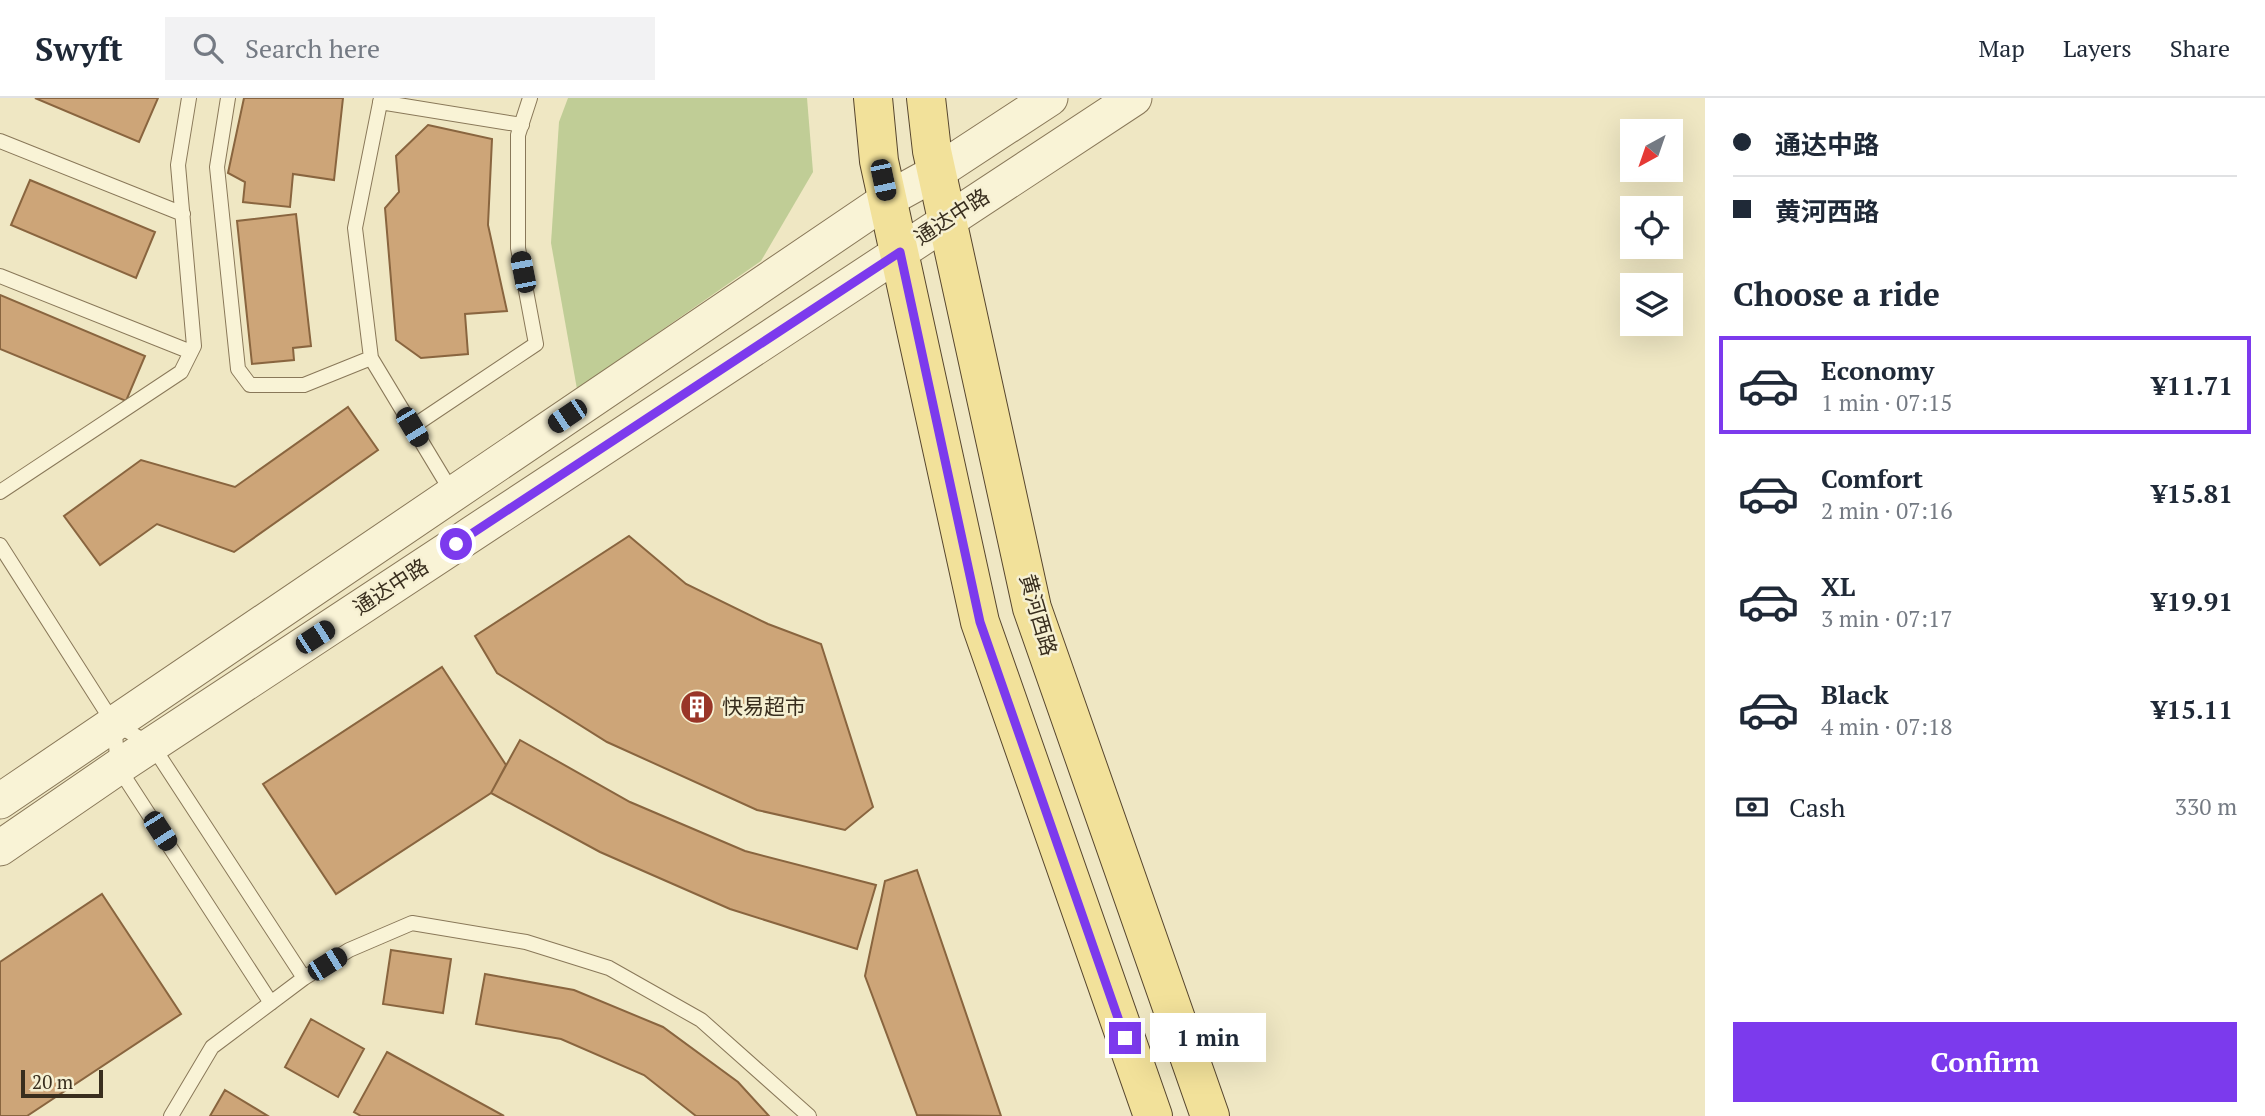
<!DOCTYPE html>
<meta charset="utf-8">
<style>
body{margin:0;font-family:"PT Serif","Noto Sans SC",serif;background:#f2f2f3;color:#1f2937;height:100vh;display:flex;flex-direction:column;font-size:26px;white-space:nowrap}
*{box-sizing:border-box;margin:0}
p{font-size:23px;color:#747a83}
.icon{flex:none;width:38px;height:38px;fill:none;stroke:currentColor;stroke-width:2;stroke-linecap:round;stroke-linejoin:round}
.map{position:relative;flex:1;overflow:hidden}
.drawer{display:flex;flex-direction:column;background:#fff;width:560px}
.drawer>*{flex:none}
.hud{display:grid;align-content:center;height:154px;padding:0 28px;background:#fff}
.needle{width:46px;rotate:220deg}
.fabs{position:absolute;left:1620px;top:21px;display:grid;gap:14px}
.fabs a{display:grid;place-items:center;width:63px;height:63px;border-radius:0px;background:#fff;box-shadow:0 7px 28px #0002;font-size:35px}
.scale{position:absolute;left:21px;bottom:18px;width:82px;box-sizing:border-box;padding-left:7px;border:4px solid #392e1e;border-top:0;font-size:19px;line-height:24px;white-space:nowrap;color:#392e1e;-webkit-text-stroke:5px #f6f0d2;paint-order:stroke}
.end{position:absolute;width:32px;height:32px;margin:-16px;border:9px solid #7c3aed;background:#fff;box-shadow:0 0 0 4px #fff}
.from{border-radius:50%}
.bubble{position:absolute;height:49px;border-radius:0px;background:#fff;box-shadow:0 7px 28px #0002;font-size:23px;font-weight:700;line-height:49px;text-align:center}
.car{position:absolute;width:21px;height:42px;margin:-21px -10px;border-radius:9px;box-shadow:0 0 5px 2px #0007;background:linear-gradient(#222 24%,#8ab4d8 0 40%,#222 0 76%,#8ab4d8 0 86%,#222 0)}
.hud b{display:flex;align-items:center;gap:24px;height:66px;font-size:26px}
.hud b+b{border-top:2px solid #e0e1e3}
.hud i{width:18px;height:18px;background:#1f2937}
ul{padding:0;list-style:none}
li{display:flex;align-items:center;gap:21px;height:98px;margin:0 14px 10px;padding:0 14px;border:4px solid transparent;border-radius:0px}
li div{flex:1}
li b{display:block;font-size:26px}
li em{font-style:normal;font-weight:700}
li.active{border-color:#7c3aed}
li>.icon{width:63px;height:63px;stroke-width:1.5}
h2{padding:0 28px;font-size:32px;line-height:84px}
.pay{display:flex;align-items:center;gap:18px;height:77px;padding:0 28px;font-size:26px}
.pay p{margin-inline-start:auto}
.cta{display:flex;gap:14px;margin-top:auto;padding:14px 28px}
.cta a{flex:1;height:80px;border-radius:0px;background:#7c3aed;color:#fff;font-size:28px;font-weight:700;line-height:80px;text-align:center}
header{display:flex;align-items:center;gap:42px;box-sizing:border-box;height:98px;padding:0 35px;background:#fff;border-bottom:2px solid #e0e1e3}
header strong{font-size:33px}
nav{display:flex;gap:38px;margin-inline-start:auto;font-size:24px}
.search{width:490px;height:63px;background:#f2f2f3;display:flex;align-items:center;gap:18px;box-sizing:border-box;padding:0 24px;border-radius:0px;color:#747a83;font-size:26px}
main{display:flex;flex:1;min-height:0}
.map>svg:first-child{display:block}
.green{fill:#c0cd96}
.building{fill:#cda578;stroke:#89653f;stroke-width:2}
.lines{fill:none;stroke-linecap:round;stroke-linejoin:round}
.service-casing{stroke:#897859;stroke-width:16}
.tertiary-casing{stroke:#897859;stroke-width:37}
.primary-casing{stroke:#57462e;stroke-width:40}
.service{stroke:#f9f3d6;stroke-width:14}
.tertiary{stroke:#f9f3d6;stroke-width:35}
.primary{stroke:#f2e19a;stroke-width:38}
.route{stroke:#7c3aed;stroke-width:9}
.labels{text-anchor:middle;stroke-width:5;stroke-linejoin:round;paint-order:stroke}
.street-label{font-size:21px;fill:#392e1e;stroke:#f6f0d2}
.poi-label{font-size:21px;fill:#392e1e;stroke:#f6f0d2;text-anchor:start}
</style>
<header>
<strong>Swyft</strong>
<div class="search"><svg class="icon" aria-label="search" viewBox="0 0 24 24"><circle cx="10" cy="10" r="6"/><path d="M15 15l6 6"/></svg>Search here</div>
<nav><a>Map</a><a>Layers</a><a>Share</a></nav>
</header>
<main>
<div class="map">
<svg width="1705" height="1018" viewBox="0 0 1705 1018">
<rect width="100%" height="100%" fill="#efe7c3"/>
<path class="green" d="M568,0H807L813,74L761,163L577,291L551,145L559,24Z"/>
<path class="building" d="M35,0H158L139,44Z
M244,0H343L334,82L293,76L290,109L243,104L245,84L228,75Z
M428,27L492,41L488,127L507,213L465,216L468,256L421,260L396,242L385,110L399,94L396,58Z
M30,82L155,134L136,180L11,127Z
M296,116L311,248L293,250L294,262L252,266L237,123Z
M0,197L145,258L126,303L0,251Z
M348,309L378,352L234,454L157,426L100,467L64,418L141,362L235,389Z
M629,438L686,486L768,526L821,546L873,709L845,732L757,712L607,644L497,575L475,538Z
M442,569L506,667L491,695L336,796L263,686Z
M520,642L630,704L745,753L876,787L857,851L730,811L600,754L491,695Z
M917,772L1001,1018L917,1017L865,878L885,783Z
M102,796L181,916L27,1018H0V864Z
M391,852L451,861L443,915L383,906Z
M485,876L574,892L663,929L738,984L769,1018H696L644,977L561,941L476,926Z
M311,921L364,951L338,999L285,969Z
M387,954L504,1018H361L354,1014Z
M225,992L268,1018H210Z"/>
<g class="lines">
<g class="service-casing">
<path id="service" d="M228,0L217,69L238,271L250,287H304L371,260
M381,0L355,130L371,260L453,396
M380,4L522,27
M0,43L183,116
M0,178L191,254
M412,329L536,246L518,150V37L530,0
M0,394L181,274L194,248L178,67L189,0
M0,447L114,626L118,669L271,905
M115,626L152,647L304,880
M171,1018L212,949L304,880L349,852L412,825L526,844L609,870L701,922L809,1018"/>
</g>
<g class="tertiary-casing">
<path id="tertiary" d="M0,703L888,101L937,74L1050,0
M0,750L118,669L1134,0"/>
</g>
<g class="primary-casing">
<path id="primary" d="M873,0L879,63L980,524L1153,1018
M926,0L932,53L1032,510L1210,1018"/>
</g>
<use href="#service" class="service"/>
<use href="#tertiary" class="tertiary"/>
<use href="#primary" class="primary"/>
</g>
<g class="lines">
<path class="route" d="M456,446L900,154L980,524L1125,940"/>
</g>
<defs>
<g id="building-disc" transform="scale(1.75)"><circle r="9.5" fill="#993528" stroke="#f6f0d2"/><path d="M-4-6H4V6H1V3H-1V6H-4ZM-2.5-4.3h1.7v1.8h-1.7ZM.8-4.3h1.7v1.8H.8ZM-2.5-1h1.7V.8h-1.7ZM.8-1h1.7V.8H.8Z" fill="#fff"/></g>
</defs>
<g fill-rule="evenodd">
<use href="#building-disc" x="697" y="609"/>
</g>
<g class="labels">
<g class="street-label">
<text transform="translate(952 119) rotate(-33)" y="7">通达中路</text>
<text transform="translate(391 489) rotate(-33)" y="7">通达中路</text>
<text transform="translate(1038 517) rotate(74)" y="7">黄河西路</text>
</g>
<g class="poi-label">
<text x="722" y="616">快易超市</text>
</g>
</g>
</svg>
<div class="fabs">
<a><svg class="needle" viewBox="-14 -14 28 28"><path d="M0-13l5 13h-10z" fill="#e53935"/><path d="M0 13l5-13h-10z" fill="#747a83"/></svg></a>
<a><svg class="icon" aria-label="locate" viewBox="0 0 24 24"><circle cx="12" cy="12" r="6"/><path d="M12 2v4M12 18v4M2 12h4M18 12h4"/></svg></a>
<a><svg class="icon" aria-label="layers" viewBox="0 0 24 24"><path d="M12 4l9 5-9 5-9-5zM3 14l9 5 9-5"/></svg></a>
</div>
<div class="scale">20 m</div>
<i class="end from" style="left:456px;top:446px"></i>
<i class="end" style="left:1125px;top:940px"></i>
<div class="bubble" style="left:1150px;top:915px;width:116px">1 min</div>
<i class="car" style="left:883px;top:82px;rotate:168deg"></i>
<i class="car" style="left:523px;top:174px;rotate:349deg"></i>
<i class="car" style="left:567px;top:318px;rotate:236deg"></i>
<i class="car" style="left:412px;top:329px;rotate:149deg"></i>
<i class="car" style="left:315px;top:539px;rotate:57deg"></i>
<i class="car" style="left:160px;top:733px;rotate:147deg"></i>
<i class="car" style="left:327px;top:866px;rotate:58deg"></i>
</div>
<section class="drawer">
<div class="hud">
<b><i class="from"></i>通达中路</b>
<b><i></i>黄河西路</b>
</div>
<h2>Choose a ride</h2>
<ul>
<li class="active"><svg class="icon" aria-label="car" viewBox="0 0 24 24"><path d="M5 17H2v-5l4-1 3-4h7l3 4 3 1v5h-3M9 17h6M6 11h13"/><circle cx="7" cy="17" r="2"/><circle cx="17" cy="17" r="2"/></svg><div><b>Economy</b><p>1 min · 07:15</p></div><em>¥11.71</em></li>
<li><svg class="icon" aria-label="car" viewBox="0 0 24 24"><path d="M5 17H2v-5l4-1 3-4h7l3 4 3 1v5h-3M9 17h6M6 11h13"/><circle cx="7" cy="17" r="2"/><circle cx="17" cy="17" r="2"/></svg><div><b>Comfort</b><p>2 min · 07:16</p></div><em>¥15.81</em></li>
<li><svg class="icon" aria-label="car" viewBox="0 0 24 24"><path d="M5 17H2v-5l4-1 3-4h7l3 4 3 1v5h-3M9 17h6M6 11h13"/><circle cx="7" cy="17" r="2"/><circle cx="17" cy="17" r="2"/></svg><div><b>XL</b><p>3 min · 07:17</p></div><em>¥19.91</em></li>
<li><svg class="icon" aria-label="car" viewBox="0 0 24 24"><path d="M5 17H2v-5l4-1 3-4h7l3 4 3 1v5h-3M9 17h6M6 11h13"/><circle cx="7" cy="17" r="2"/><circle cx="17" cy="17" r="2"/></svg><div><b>Black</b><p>4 min · 07:18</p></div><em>¥15.11</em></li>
</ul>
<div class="pay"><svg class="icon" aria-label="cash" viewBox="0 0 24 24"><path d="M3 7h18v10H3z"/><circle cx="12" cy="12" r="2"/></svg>Cash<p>330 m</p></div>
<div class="cta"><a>Confirm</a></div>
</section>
</main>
